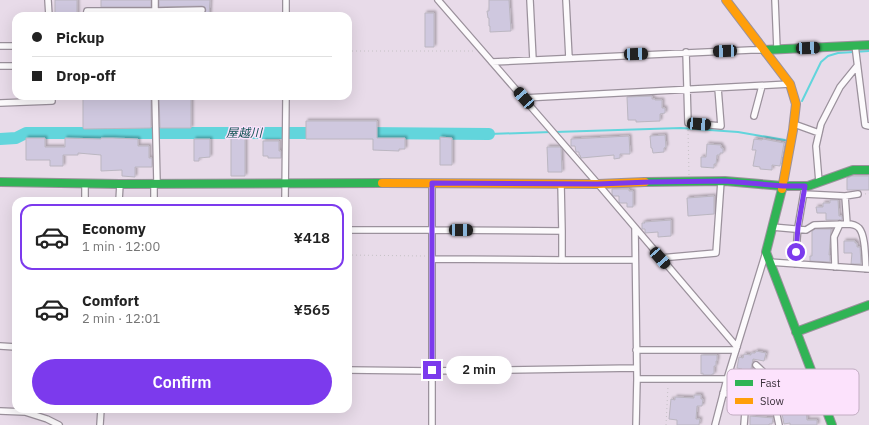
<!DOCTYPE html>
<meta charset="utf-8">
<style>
body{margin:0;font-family:"IBM Plex Sans","Noto Sans JP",sans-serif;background:#f6f6f6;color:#222;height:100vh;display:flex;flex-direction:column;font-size:15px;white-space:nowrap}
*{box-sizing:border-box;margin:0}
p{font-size:13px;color:#767676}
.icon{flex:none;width:22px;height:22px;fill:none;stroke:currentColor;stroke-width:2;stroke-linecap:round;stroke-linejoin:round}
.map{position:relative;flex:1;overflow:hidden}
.sheet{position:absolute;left:12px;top:197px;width:340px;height:216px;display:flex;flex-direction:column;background:#fff;border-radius:12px;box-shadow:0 4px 16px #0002}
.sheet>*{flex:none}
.banner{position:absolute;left:12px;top:12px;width:340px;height:88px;border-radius:12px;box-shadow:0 4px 16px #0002;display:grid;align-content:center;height:88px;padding:0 20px;background:#fff}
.end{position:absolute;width:18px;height:18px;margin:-9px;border:5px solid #7c3aed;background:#fff;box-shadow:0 0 0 2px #fff}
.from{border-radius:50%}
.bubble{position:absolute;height:28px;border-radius:14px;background:#fff;box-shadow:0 4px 16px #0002;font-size:13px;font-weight:600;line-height:28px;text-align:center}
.car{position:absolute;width:12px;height:24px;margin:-12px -6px;border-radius:5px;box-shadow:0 0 3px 1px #0007;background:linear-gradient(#222 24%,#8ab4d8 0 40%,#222 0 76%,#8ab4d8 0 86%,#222 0)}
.banner b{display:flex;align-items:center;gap:14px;height:38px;font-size:15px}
.banner b+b{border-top:1px solid #e0e0e0}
.banner i{width:10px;height:10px;background:#222}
ul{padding:7px 0 0;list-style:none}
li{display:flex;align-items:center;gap:12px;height:66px;margin:0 8px 6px;padding:0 12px;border:2px solid transparent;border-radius:12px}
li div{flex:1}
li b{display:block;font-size:15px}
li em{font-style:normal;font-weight:600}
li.on{border-color:#7c3aed}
li>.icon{width:36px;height:36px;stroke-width:1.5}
.action{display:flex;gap:8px;margin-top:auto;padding:8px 20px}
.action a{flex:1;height:46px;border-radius:24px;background:#7c3aed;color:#fff;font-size:16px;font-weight:600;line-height:46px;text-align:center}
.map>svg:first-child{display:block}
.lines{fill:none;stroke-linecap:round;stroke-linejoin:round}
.stream{stroke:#62d5dc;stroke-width:2}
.river{stroke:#62d5dc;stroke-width:12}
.building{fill:#cfc8df;stroke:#bbb6c1;filter:url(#shadow)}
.street-casing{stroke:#9b919c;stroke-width:8}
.fast-casing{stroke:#9b919c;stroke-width:10}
.slow-casing{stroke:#9b919c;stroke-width:10}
.path{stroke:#c6c2c6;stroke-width:1;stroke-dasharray:1 3;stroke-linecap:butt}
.street{stroke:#fcfafc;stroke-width:5.5}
.fast{stroke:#30b455;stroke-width:8}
.slow{stroke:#ff9f0a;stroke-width:8}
.route{stroke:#7c3aed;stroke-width:5}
.labels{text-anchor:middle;stroke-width:3;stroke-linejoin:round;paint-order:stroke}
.water-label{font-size:12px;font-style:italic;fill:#0f5253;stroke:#fce2fc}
.key{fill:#fce2fc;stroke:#c2adc2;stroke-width:1}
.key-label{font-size:11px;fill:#3b313b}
</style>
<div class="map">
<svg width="869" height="425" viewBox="0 0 869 425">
<defs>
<filter id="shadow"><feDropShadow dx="2" dy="-2" stdDeviation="1" flood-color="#0004"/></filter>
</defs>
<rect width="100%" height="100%" fill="#e8dbe9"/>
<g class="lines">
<path class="stream" d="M802,101L821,62L828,56L838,53L869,51
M555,132L681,128L738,132L785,140
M489,134L551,132"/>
<path class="river" d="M362,133L489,134
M0,139L16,138L26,133H322"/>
</g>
<path class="building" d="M55,0H77V16H55Z
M101,0H151V7H101Z
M159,0H210L209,16H159V15L202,14L205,13L206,10L205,7L202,6L159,7Z
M489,0H509L511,31L490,32V26H489V18H488L487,11H489Z
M425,13H434V47H425Z
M83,96H151V128L84,129L83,128Z
M159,96H191V128H160Z
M652,96V99H655V100H662V108H665V113L660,114V121L636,122V120H628L627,97Z
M306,121H377V138H405V149H399V151L373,150V139H306Z
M665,135L666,147L664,148V152L653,153L652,148H651L650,136Z
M629,136L630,154H620V158L614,159V155L581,158L580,155H579V152H576L575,146H571V139Z
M231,137H245V176H231Z
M440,137L452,138V165H440Z
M26,138H45V147H65V138L101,139V138H113L138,139V146H149V158H152V167H135V177L122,176V170L101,171V155L78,153V155H63V166H50V160H26Z
M194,139H210V157L199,158V161H194Z
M754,139L762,140L763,139L784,143L780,166L772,165V170L760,169V167L753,166L756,150H752Z
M263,141H279V151H281V158H268V156H263Z
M707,144L721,145V148H723V153H720V155H717L716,164H714V168L701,167V157H706Z
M547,147H560L561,148L562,172H548Z
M852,176H869V190H847V178Z
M612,189H629V191H633V207H627V203H620L619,202V196H613L612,194Z
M714,196V214L688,216L687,198Z
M830,200H838L839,216H842V220H826V213H817L816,207H823V203H830Z
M671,220V236L658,237V232L645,233V229H642V223H645L644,222Z
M815,229H831L829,255H830V262L810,261V256H812V231Z
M844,241H855V243H857V247H860L861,264H851L852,253H844Z
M756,351L766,353L764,361L753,359L750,374L742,373V369L737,368L739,357L743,358L744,354L751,355V353H755Z
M701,355H717V361H716V366H714V374H712V375H703V373L701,374Z
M694,395H701V399H703L702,406H697L696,419H700L699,425H677V420L669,419L671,399L675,400V397L694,398Z
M794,403L795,410L806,409L807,420H817V425H790V423L784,424L782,414H781L779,404Z
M750,416L773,418L772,424H769V425H750Z"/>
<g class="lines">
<g class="street-casing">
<path id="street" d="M48,0L49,16
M155,0V11L202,10
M438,0L598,184L737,347
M530,0L533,60
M566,0L569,58
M775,0L777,49
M86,16L87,11H155V16
M286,16V0
M855,45L865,125L869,126
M0,46H16
M686,52L688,123L721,126L718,88
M492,62L751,50H764
M0,66H16
M155,96L157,183
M524,98L790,84
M0,103L52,101L51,96
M754,116L762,86
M794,124L819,133
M819,182L816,146L821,124L840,87L857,66
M561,184L562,231
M804,194L845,196L858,194
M85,201V183
M119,201L120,184
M154,201V183
M285,201L286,96
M847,224C850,224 856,225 859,228C866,236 865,259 866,269
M772,227L806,230L814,225L847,224L845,196
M635,228L637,379L636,425
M348,230H432L562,231V260H635
M660,258L716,253L721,181
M432,259L562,260
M769,262L869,269
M795,264L798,227L805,186
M835,267L834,237L840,224
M0,346L16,347
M636,350H736
M756,365L771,379L765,400
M348,370L432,371L636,368
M637,379H727
M723,393L751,399L774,401L779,425
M0,411L25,412L47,419L59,425
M100,425L101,409
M432,425V183
M715,425L727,379L766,252
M744,425L746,398"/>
</g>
<g class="fast-casing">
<path id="fast" d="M764,50L869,45
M0,182L120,184L382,183
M645,182L725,181L783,186H808L853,170H869
M782,189L766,252L832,425
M796,332L869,305"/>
</g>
<g class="slow-casing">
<path id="slow" d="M726,0L790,84L796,104L793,130L782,189
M382,183L598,184L645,182"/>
</g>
<path class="path" d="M348,51H473
M688,130L689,175
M865,194L869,193
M348,255L425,256
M666,425L668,386"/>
<use href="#street" class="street"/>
<use href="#fast" class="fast"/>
<use href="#slow" class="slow"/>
</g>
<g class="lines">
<path class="route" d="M432,370V183L598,184L650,182L725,181L783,186H805L798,227L796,252"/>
</g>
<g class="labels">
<g class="water-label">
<text x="244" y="137">屋越川</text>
</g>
</g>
<rect x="727" y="369" width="132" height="46" rx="6" class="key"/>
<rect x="735" y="380" width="18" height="6" fill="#30b455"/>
<rect x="735" y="398" width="18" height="6" fill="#ff9f0a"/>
<g class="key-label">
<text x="760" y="387">Fast</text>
<text x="760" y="405">Slow</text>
</g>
</svg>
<i class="end from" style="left:796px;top:252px"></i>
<i class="end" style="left:432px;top:370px"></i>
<div class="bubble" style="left:446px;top:356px;width:66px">2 min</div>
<i class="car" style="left:808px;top:48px;rotate:87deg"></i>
<i class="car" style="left:725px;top:51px;rotate:268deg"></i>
<i class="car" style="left:636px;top:54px;rotate:88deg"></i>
<i class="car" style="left:524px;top:98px;rotate:319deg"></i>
<i class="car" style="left:699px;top:124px;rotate:94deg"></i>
<i class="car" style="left:461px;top:230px;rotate:91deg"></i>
<i class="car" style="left:660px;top:258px;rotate:139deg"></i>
<div class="banner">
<b><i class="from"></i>Pickup</b>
<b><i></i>Drop-off</b>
</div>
<section class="sheet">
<ul>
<li class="on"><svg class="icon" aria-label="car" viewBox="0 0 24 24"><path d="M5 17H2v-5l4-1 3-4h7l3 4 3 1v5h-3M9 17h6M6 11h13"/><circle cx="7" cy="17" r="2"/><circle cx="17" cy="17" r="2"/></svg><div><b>Economy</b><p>1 min · 12:00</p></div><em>¥418</em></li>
<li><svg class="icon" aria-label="car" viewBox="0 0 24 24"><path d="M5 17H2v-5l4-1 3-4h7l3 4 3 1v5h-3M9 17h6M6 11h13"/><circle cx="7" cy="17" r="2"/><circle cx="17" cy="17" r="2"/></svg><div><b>Comfort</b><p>2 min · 12:01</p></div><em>¥565</em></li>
</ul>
<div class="action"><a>Confirm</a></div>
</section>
</div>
